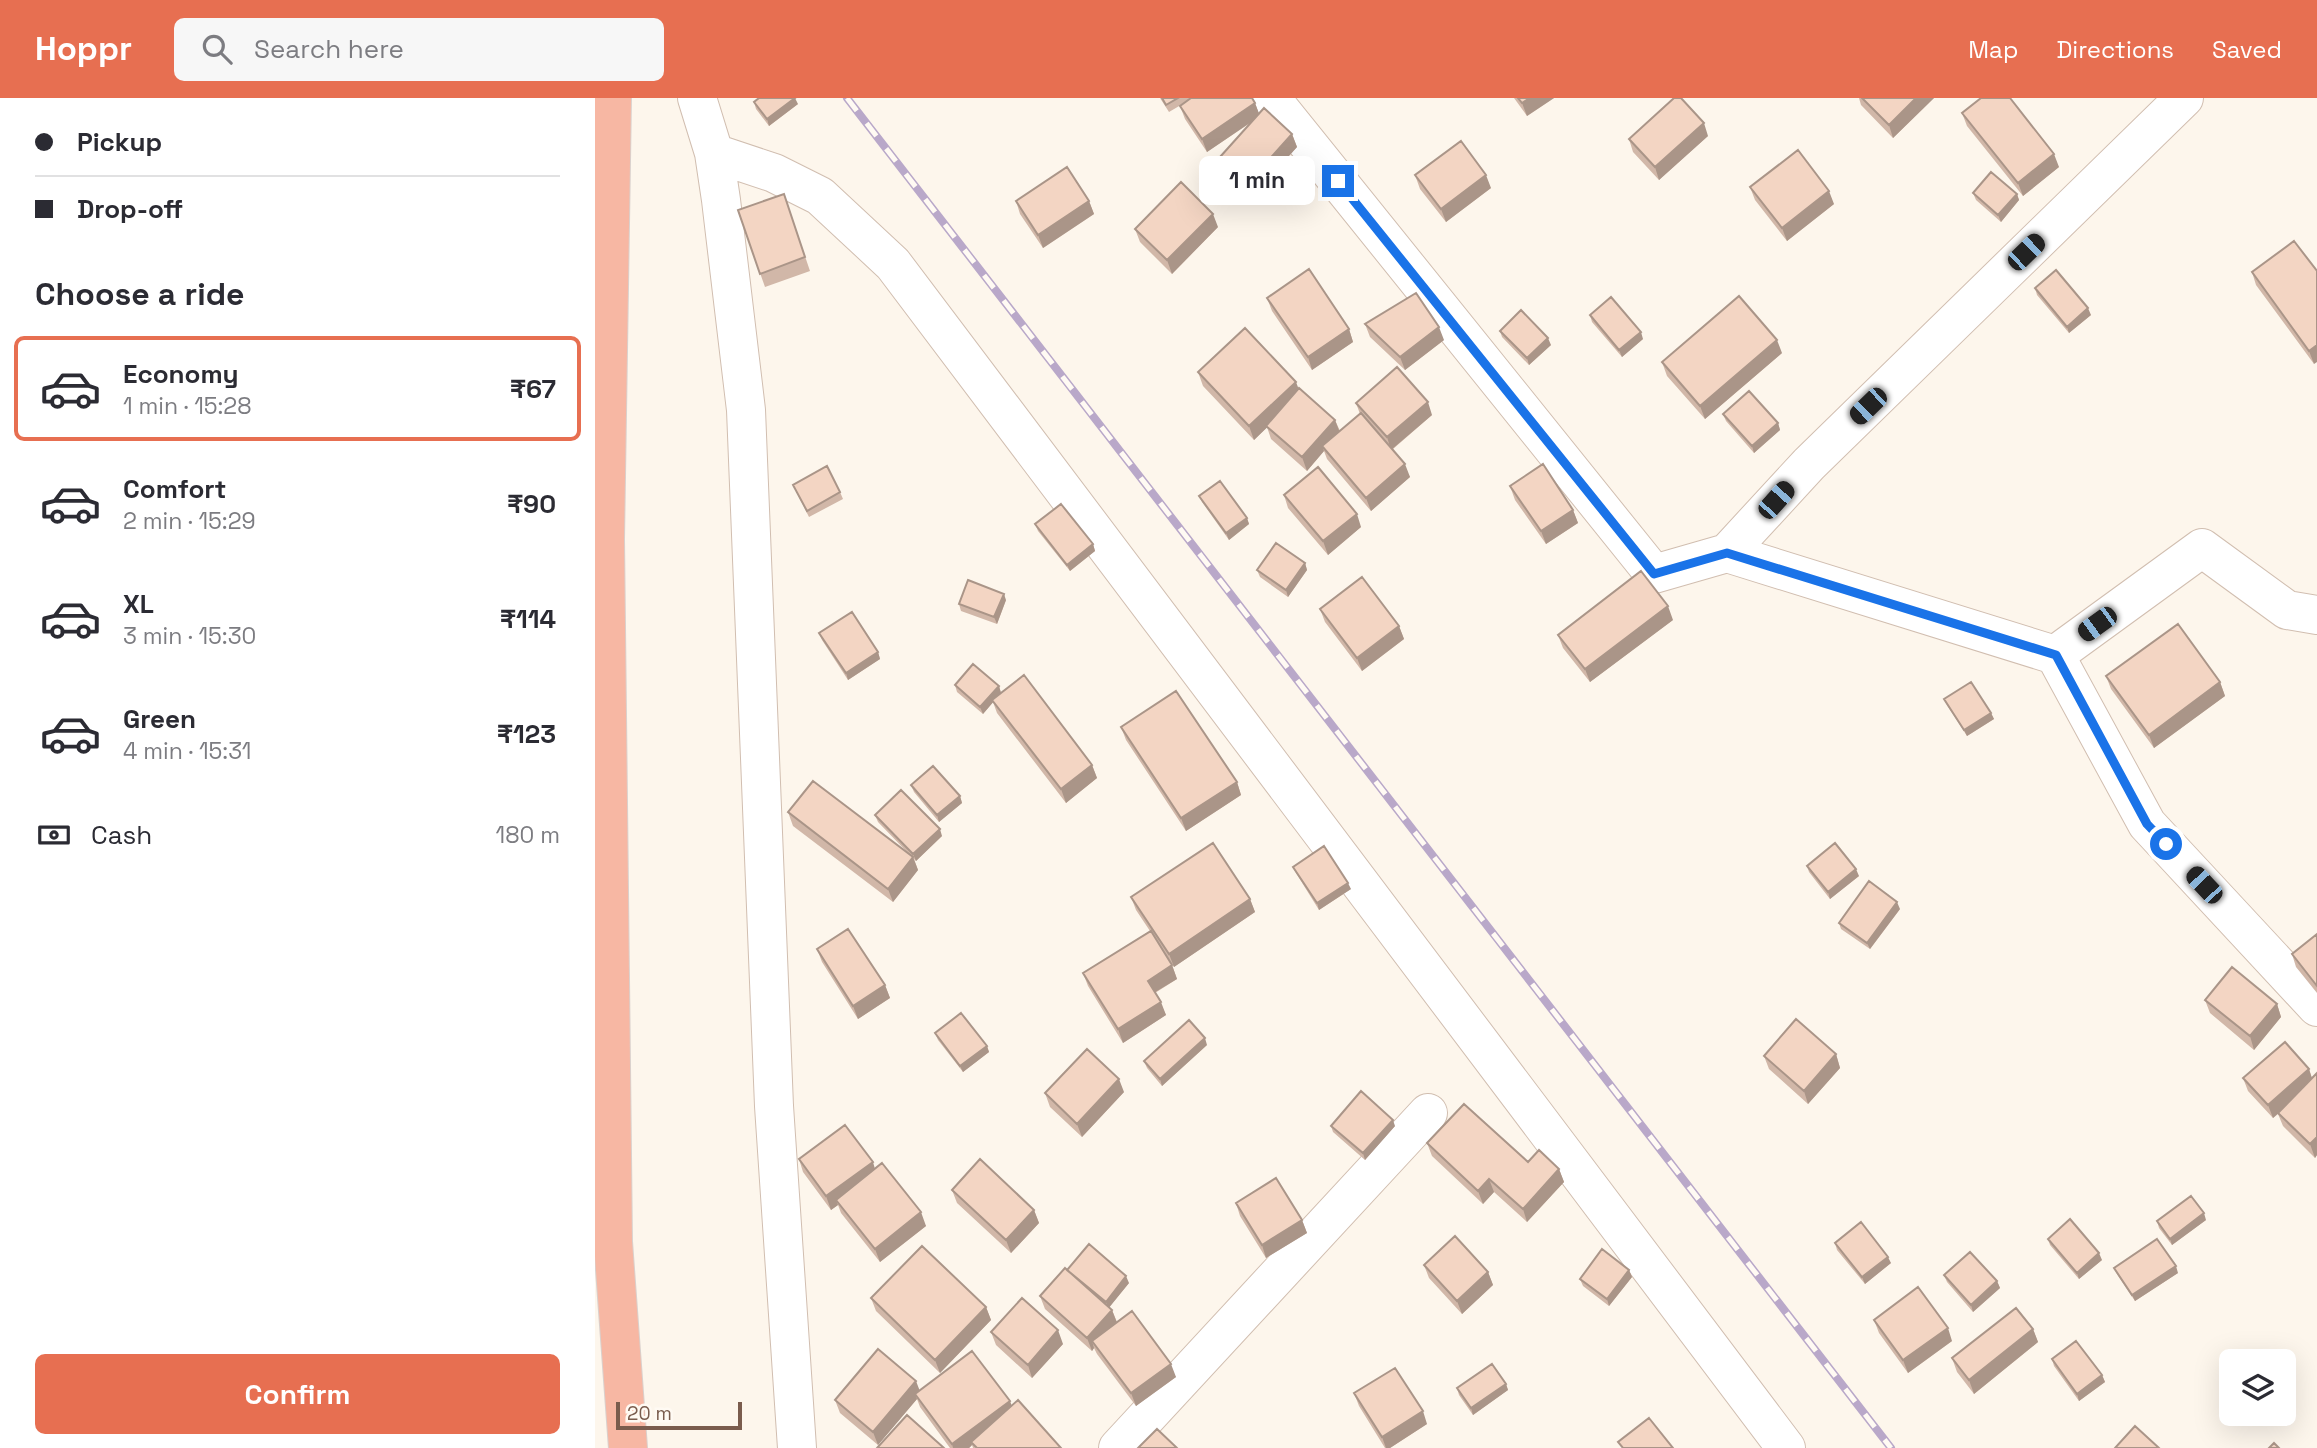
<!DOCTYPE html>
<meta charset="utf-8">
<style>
body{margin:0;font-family:"Space Grotesk",sans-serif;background:#f7f7f7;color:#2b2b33;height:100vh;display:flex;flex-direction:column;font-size:26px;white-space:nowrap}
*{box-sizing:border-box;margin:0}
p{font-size:23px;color:#7c7c81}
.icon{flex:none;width:38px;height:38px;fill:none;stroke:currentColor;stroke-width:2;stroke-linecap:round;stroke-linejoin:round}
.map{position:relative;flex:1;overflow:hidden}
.sheet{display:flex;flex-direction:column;background:#fff;width:595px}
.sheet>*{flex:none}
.top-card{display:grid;align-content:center;height:154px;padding:0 35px;background:#fff}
.tools{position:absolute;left:1624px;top:1251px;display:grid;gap:14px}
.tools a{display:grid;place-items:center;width:77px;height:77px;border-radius:10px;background:#fff;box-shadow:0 7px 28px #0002;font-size:35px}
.scale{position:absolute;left:21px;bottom:18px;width:126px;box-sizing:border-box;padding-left:7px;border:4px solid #7a5c4d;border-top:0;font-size:19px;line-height:24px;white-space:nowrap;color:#7a5c4d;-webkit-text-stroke:5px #fffaf3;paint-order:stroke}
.end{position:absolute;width:32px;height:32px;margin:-16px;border:9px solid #1a73e8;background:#fff;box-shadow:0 0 0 4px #fff}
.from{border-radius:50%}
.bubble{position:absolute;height:49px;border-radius:10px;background:#fff;box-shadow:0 7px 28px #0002;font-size:23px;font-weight:700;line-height:49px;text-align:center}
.car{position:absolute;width:21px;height:42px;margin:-21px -10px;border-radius:9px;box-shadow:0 0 5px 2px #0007;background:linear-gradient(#222 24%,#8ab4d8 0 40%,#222 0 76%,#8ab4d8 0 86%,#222 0)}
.top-card b{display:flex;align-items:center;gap:24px;height:66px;font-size:26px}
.top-card b+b{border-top:2px solid #e1e1e2}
.top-card i{width:18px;height:18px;background:#2b2b33}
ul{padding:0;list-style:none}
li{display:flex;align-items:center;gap:21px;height:105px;margin:0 14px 10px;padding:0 21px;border:4px solid transparent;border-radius:10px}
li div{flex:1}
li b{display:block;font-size:26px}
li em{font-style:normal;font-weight:700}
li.on{border-color:#e76f51}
li>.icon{width:63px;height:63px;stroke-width:1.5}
h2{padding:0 35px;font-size:32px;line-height:84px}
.pay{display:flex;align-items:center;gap:18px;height:77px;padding:0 35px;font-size:26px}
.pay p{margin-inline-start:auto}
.button{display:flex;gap:14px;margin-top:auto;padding:14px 35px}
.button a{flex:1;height:80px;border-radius:10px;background:#e76f51;color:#fff;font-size:28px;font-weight:700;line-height:80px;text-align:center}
header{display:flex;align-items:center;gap:42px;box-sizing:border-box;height:98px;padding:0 35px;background:#e76f51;color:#fff}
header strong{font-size:33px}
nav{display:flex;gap:38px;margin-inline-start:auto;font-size:24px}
.search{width:490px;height:63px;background:#f7f7f7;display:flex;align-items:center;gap:18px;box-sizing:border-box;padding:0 24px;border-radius:10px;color:#7c7c81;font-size:26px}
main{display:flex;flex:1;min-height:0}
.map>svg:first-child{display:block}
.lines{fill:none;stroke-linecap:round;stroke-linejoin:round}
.minor-casing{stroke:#d1beb0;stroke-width:40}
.highway-casing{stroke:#dad1cd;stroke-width:40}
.minor{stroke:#fff;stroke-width:38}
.highway{stroke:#f7b7a3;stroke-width:38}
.rail-casing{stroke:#b9a8c9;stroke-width:8}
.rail{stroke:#fffaf3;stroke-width:5;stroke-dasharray:16;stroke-linecap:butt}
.wall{fill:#d1b7a8}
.shaded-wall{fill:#aa9588}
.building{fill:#f3d5c3;stroke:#aa9588;stroke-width:2}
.route{stroke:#1a73e8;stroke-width:9}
</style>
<header>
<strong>Hoppr</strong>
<div class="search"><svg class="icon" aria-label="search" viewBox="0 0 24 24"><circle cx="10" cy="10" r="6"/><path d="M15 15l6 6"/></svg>Search here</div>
<nav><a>Map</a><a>Directions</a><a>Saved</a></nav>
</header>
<main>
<section class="sheet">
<div class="top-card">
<b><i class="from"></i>Pickup</b>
<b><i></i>Drop-off</b>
</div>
<h2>Choose a ride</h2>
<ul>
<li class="on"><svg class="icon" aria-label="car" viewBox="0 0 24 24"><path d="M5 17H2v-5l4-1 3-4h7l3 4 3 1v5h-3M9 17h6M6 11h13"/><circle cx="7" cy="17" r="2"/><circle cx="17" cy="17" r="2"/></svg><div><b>Economy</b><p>1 min · 15:28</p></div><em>₹67</em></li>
<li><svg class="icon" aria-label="car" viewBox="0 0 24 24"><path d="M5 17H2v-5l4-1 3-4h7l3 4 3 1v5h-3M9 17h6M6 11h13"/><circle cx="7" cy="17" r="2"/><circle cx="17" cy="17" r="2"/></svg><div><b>Comfort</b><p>2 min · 15:29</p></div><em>₹90</em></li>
<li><svg class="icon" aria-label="car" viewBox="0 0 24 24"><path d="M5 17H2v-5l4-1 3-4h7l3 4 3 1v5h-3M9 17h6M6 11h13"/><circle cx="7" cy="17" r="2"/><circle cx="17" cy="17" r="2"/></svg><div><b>XL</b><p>3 min · 15:30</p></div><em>₹114</em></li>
<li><svg class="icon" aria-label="car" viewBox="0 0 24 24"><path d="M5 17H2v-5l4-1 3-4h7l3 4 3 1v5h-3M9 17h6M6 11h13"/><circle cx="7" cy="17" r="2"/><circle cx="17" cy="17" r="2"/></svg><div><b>Green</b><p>4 min · 15:31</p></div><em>₹123</em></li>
</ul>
<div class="pay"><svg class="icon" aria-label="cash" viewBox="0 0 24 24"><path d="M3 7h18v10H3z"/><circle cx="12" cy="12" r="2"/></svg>Cash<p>180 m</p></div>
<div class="button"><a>Confirm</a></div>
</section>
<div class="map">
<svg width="1722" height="1350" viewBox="0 0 1722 1350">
<rect width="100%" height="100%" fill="#fdf6ec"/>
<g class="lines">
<g class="minor-casing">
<path id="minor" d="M102,0L119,55L126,102L151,312L179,1008L202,1350
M676,0L1059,476L1132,455
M1589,0L1214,366L1132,455L1460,557L1552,726L1722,909
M119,55L179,75L225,98L298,166L1191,1350
M1460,557L1607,450L1692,512L1722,517
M523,1350L833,1015"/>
</g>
<g class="highway-casing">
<path id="highway" d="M17,0L10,441L18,1144L33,1350"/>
</g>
<use href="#minor" class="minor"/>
<use href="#highway" class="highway"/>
<g class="rail-casing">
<path id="rail" d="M252,0L1296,1350"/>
</g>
<use href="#rail" class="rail"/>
</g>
<path class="wall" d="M565,0H657L660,5L664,16L697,36L702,49L658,98L630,72L625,59L658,23L612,54L590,21L585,8L591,4L574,14Z
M919,0H959L932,18Z
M1264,0H1339L1298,40L1266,7Z
M159,4L203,6L174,28L161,11Z
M1367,15L1464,69L1428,98L1372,28Z
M1113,38L1064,82L1038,54L1034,41Z
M820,77L896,90L851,124L825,91Z
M1155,89L1239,106L1192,143L1160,102Z
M1378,95L1422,96L1424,102L1406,124L1381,102Z
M189,96L215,173L170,189L143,112Z
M421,103H494L499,116L448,150L425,116Z
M623,129L577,176L545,144L540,131Z
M1699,143L1719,266L1661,187L1657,174Z
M1440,190L1496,217L1474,235L1442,197Z
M672,200L754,231L758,244L717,272L677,213Z
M995,217L1048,241L1027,259L997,224Z
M770,226L849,242L810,272L775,239Z
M905,233L956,247L934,267L907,239Z
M1187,255L1110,321L1072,278L1067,264Z
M603,274L704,291L740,322L745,333L765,316L761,305L837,317L798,351L815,379L776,413L732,361L729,353L712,373L676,341L672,329L659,342L608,288Z
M1128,316L1183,325L1185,332L1159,355L1131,323Z
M198,387L245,394L248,401L214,419Z
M915,388L978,412L983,425L951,446L920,402Z
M689,397L766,429L733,457L693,410Z
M604,398L652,420L654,426L634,442L607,404Z
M440,426L498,446L500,453L475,473L443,433Z
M710,465L712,472L693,499L665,479L662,472Z
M411,502L402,526L366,513L364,506Z
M725,511L804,528L809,541L767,573L730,524Z
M1078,522L995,584L968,550L963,537Z
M224,535L283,554L285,561L253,582L227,542Z
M1511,578L1625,584L1630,598L1559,650L1516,591Z
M360,587L404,588L406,595L497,667L502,680L471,705L402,615L398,604L388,616L362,594Z
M1349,601L1396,615L1399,621L1372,638L1352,607Z
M526,629L642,684L646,697L591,733L531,642Z
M316,687L365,698L367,705L344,724L319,694Z
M193,714L313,755L283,724L280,717L347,738L321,763L319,761L323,772L298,804L198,728Z
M1212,768L1264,778L1235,801L1214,774Z
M698,769L756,791L724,812L701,775Z
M536,799L655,801L660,814L579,869L567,851L577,867L582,881L560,895L571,917L528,945L493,888L488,875L555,833L541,812Z
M1305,811L1275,851L1246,831L1244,825Z
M1722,836V895L1701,869L1697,856Z
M222,851L290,887L295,900L263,921L227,864Z
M1610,902L1682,906L1686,919L1659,952L1615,915Z
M340,935L392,948L394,954L368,974L343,942Z
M612,947L567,988L552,970L549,963Z
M1241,956L1245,970L1213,1006L1174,971L1169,958Z
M1714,971L1717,980L1722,975V1057L1720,1060L1688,1028L1683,1016L1678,1020L1653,993L1648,980Z
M529,994L487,1039L455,1009L450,995Z
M736,1028H800L770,1062L738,1034Z
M832,1045L933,1064L964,1071L969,1084L932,1124L899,1094L888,1106L837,1058Z
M204,1061L280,1071L331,1128L285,1164L246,1115L243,1107L236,1112L208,1074Z
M357,1092L439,1112L444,1125L416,1155L362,1105Z
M641,1105L707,1122L712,1135L671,1160L645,1118Z
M1611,1122L1577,1147L1564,1130L1562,1123Z
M1453,1141L1507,1162L1484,1181L1455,1147Z
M1240,1145L1296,1165L1270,1186L1242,1152Z
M829,1167L893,1174L898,1187L867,1216L834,1180Z
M1519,1170L1583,1175L1540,1203L1522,1176Z
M472,1172L534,1185L514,1209L517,1212L522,1224L581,1279L541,1308L502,1256L499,1250L497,1253L450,1211L445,1198Z
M1034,1172L1037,1179L1014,1208L988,1188L985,1181Z
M1349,1177L1402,1183L1405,1190L1378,1214L1352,1184Z
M276,1200L391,1209L396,1222L345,1275L281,1213Z
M1279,1222L1357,1243L1313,1275L1284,1235Z
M1438,1231L1443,1244L1379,1296L1362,1274L1357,1260Z
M396,1234L468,1246L437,1280L401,1247Z
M1457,1261L1507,1277L1510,1284L1484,1303L1459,1268Z
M911,1286L913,1292L878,1317L864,1297L862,1290Z
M325,1292L417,1308L466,1350H378L377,1347L374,1350H355L325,1309L322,1301L283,1347L245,1315L240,1302Z
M759,1295L832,1326L795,1350H790L764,1308Z"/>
<path class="shaded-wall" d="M200,0L203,6L174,28L172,21Z
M935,0H959L932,18L927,5Z
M1321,0H1339L1298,40L1294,27Z
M660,5L665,18L612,54L607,41Z
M1109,25L1113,38L1064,82L1060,69Z
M697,36L702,49L658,98L653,85Z
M1459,56L1464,69L1428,98L1423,85Z
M891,77L896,90L851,124L846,111Z
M1234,93L1239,106L1192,143L1187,130Z
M1422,96L1424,102L1406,124L1403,117Z
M494,103L499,116L448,150L443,137Z
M618,116L623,129L577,176L572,162Z
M1493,210L1496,217L1474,235L1472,229Z
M844,229L849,242L810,272L805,259Z
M754,231L758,244L717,272L713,259Z
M1046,234L1048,241L1027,259L1024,252Z
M953,240L956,247L934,267L932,260Z
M1182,242L1187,255L1110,321L1105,308Z
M1722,247V264L1719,266L1714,253Z
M701,284L706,297L659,342L654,328Z
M833,304L837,317L796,352L792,339Z
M740,322L745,335L727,348L729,353L712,373L707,359Z
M1183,325L1185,332L1159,355L1157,348Z
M810,366L815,379L776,413L771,400Z
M978,412L983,425L951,446L946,433Z
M762,416L766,429L733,457L728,443Z
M652,420L654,426L634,442L631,435Z
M498,446L500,453L475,473L472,467Z
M710,465L712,472L693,499L691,492Z
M409,496L411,502L402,526L399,519Z
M1073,508L1078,522L995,584L990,571Z
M804,528L809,541L767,573L762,560Z
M283,554L285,561L253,582L251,575Z
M1625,584L1630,598L1559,650L1554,637Z
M404,588L406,595L388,616L385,609Z
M1396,615L1399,621L1372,638L1369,632Z
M497,667L502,680L471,705L466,691Z
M642,684L646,697L591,733L586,720Z
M365,698L367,705L344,724L342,717Z
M345,731L347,738L321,763L318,756Z
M318,759L323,772L298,804L293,791Z
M1261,771L1264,778L1235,801L1233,794Z
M753,785L756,791L724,812L722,805Z
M655,801L660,814L579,869L574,856Z
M1302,804L1305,811L1275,851L1272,845Z
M577,867L582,881L557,896L553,883Z
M290,887L295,900L263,921L258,908Z
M566,904L571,917L528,945L523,931Z
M1682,906L1686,919L1659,952L1655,938Z
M610,940L612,947L567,988L565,981Z
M392,948L394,954L368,974L365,968Z
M1241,956L1245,970L1213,1006L1209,993Z
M1714,971L1718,984L1678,1020L1673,1007Z
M524,981L529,994L487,1039L482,1026Z
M798,1022L800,1028L770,1062L768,1055Z
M1722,1039V1057L1720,1060L1715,1046Z
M278,1064L282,1078L241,1102L243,1107L236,1112L231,1098Z
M964,1071L969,1084L932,1124L928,1111Z
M894,1081L899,1094L888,1106L883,1093Z
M439,1112L444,1125L416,1155L411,1142Z
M326,1114L331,1128L285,1164L280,1151Z
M1609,1115L1611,1122L1577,1147L1575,1141Z
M707,1122L712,1135L671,1160L667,1147Z
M1504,1155L1507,1162L1484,1181L1482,1175Z
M1293,1159L1296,1165L1270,1186L1267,1179Z
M1581,1168L1583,1175L1540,1203L1537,1197Z
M1034,1172L1037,1179L1014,1208L1012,1201Z
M893,1174L898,1187L867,1216L862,1203Z
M531,1178L534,1185L513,1211L511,1204Z
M1402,1183L1405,1190L1378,1214L1376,1207Z
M391,1209L396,1222L345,1275L340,1262Z
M517,1212L522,1225L497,1243L499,1250L497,1253L492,1240Z
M1353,1230L1357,1243L1313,1275L1308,1262Z
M1438,1231L1443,1244L1379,1296L1374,1282Z
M463,1232L468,1246L437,1280L433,1267Z
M576,1266L581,1279L541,1308L536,1295Z
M1507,1277L1510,1284L1484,1303L1482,1296Z
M321,1283L326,1296H320L322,1301L283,1347L278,1334Z
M911,1286L913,1292L878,1317L876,1310Z
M415,1303L420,1316L376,1344L377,1347L374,1350H358L357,1346Z
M828,1313L832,1326L795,1350H791L787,1339Z"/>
<path class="building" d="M164,0H200L172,21L159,4Z
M567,0H583L571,7Z
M596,0H657L660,5L607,41L585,8Z
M923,0H935L927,5Z
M1079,0H1086L1109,25L1060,69L1034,41Z
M1267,0H1321L1294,27Z
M1386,0H1415L1459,56L1423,85L1367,15Z
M669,10L697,36L653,85L625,59Z
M866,43L891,77L846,111L820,77Z
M1203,52L1234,93L1187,130L1155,89Z
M472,69L494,103L443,137L421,103Z
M1396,74L1422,96L1403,117L1378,95Z
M586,84L618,116L572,162L540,131Z
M189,96L210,159L165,176L143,112Z
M1699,143L1722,173V247L1714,253L1657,174Z
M714,171L754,231L713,259L672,200Z
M1461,172L1493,210L1472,229L1440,190Z
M821,195L844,229L805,259L770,226Z
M1144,198L1182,242L1105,308L1067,264Z
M1016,199L1046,234L1024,252L995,217Z
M926,212L953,240L932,260L905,233Z
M650,230L701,284L654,328L603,274Z
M802,269L833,304L792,339L761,305Z
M704,290L740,322L707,359L671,328Z
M1154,293L1183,325L1157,348L1128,316Z
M766,315L810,366L771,400L727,348Z
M948,366L978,412L946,433L915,388Z
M232,368L245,394L212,413L198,387Z
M723,369L762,416L728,443L689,397Z
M625,383L652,420L631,435L604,398Z
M466,406L498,446L472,467L440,426Z
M681,445L710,465L691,492L662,472Z
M1046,473L1073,508L990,571L963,537Z
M767,479L804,528L762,560L725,511Z
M373,482L409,496L399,519L364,506Z
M257,514L283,554L251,575L224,535Z
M1583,526L1625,584L1554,637L1511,578Z
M378,566L404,588L385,609L360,587Z
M429,577L497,667L466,691L397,602Z
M1376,584L1396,615L1369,632L1349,601Z
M581,593L642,684L586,720L526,629Z
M338,668L365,698L342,717L316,687Z
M218,683L318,759L293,791L193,714Z
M306,692L345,731L318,756L280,717Z
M618,745L655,801L574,856L536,799Z
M1240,745L1261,771L1233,794L1212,768Z
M729,748L753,785L722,805L698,769Z
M1274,783L1302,804L1272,845L1244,825Z
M253,831L290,887L258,908L222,851Z
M556,833L577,867L553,883L566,904L523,931L488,875Z
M1722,836V888L1697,856Z
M1637,869L1682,906L1655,938L1610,902Z
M366,915L392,948L365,968L340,935Z
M1201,921L1241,956L1209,993L1169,958Z
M594,922L610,940L565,981L549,963Z
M1690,944L1714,971L1673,1007L1648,980Z
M492,951L524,981L482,1026L450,995Z
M1722,975V1039L1715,1046L1683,1015Z
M766,993L798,1022L768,1055L736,1028Z
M869,1006L933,1064L944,1052L964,1071L928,1111L894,1081L883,1093L832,1045Z
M250,1027L278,1064L231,1098L204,1061Z
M385,1061L439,1112L411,1142L357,1092Z
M287,1065L326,1114L280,1151L241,1102Z
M681,1080L707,1122L667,1147L641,1105Z
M1596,1098L1609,1115L1575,1141L1562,1123Z
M1475,1121L1504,1155L1482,1175L1453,1141Z
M1266,1124L1293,1159L1267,1179L1240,1145Z
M860,1138L893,1174L862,1203L829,1167Z
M1562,1141L1581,1168L1537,1197L1519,1170Z
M494,1146L531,1178L511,1204L472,1172Z
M327,1148L391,1209L340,1262L276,1200Z
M1007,1151L1034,1172L1012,1201L985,1181Z
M1375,1154L1402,1183L1376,1207L1349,1177Z
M470,1170L517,1212L492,1240L445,1198Z
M1323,1189L1353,1230L1308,1262L1279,1222Z
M427,1200L463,1232L433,1267L396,1234Z
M1421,1210L1438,1231L1374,1282L1357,1260Z
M537,1213L576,1266L536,1295L497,1243Z
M1481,1243L1507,1277L1482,1296L1457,1261Z
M283,1251L321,1283L278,1334L240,1302Z
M377,1253L415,1303L357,1346L320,1296Z
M897,1266L911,1286L876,1310L862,1290Z
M800,1270L828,1313L787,1339L759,1295Z
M423,1302L466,1350H382L376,1344Z
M312,1317L349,1350H282Z
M1054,1320L1078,1350H1028L1023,1344Z
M1540,1328L1564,1350H1520Z
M562,1331L582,1350H543Z
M1679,1345L1684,1350H1674Z"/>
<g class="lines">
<path class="route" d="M743,83L1059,476L1132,455L1461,557L1552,726L1571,746"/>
</g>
</svg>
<div class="tools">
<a><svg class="icon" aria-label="layers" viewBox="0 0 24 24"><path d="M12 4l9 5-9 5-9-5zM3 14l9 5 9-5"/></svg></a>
</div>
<div class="scale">20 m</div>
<i class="end from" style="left:1571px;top:746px"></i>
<i class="end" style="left:743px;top:83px"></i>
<div class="bubble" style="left:604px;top:58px;width:116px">1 min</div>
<i class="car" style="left:1431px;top:154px;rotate:46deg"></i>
<i class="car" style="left:1273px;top:308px;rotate:226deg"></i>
<i class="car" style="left:1181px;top:402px;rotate:42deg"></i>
<i class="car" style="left:1502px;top:526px;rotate:234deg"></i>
<i class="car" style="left:1609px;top:787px;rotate:317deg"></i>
</div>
</main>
